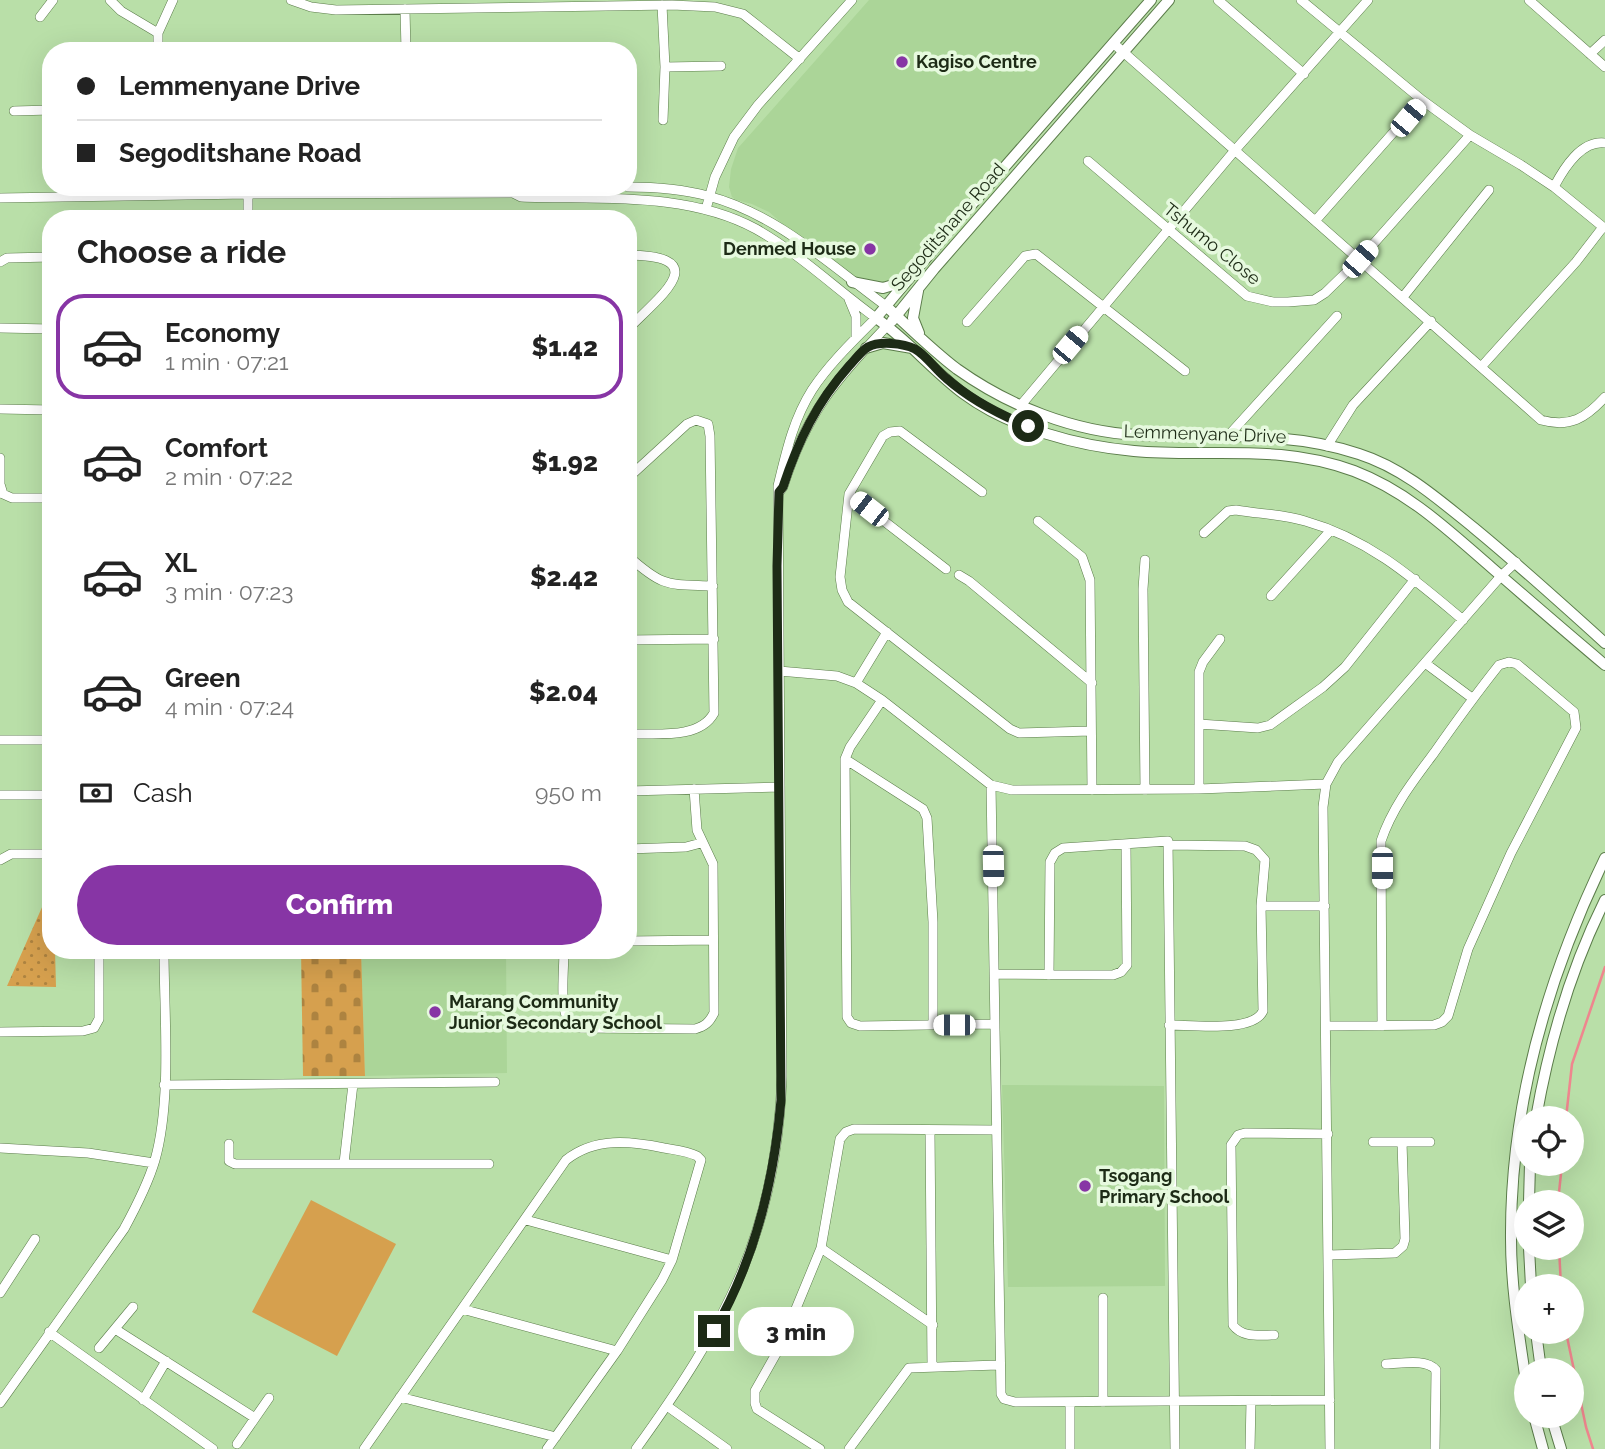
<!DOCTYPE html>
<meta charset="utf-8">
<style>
body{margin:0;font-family:Raleway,sans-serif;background:#f6f6f6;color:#222;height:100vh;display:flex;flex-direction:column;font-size:26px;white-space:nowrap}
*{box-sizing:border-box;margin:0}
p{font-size:23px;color:#767676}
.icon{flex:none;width:38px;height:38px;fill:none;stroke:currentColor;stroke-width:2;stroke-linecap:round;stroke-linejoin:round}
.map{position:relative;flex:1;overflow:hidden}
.details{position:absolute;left:42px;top:210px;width:595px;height:749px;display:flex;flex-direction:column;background:#fff;border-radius:28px;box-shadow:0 7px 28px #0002}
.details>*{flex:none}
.banner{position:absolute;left:42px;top:42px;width:595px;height:154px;border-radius:28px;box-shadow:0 7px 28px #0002;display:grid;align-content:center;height:154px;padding:0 35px;background:#fff}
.controls{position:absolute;left:1514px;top:1106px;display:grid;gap:14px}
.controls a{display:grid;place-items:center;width:70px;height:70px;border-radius:50%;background:#fff;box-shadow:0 7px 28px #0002;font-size:35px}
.end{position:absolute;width:32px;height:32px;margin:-16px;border:9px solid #1d2b16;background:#fff;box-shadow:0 0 0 4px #fff}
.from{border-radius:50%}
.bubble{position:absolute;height:49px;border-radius:24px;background:#fff;box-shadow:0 7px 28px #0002;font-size:23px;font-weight:800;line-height:49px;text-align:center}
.car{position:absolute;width:21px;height:42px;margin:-21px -10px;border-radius:9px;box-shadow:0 0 5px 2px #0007;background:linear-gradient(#fff 24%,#345 0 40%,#fff 0 76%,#345 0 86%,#fff 0)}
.banner b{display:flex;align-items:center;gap:24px;height:66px;font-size:26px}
.banner b+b{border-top:2px solid #e0e0e0}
.banner i{width:18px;height:18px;background:#222}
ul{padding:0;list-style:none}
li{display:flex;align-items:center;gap:21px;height:105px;margin:0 14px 10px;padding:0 21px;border:4px solid transparent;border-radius:28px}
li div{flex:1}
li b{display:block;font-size:26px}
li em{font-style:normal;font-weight:800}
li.current{border-color:#8735a5}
li>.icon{width:63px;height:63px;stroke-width:1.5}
h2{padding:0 35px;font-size:32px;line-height:84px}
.pay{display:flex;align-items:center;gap:18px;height:77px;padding:0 35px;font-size:26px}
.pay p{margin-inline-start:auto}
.cta{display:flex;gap:14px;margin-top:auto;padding:14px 35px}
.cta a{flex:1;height:80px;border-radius:42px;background:#8735a5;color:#fff;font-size:28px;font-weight:800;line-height:80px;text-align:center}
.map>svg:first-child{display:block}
.built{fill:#abd598}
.grass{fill:url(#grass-dots)}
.cemetery{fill:url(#cemetery-stones)}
.pitch{fill:#d6a04e}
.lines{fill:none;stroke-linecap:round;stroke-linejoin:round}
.stream{stroke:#ef868e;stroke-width:2.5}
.minor-casing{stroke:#5b7c4a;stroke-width:10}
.major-casing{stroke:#5b7c4a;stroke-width:12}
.minor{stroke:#fff;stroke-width:9}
.major{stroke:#fff;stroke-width:10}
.route{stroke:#1d2b16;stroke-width:9}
.poi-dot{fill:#8735a5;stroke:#e6f9de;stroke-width:2.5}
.labels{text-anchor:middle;stroke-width:7;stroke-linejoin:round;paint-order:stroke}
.poi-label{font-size:18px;font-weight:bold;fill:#1d2b16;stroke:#e6f9de;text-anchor:start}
.street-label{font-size:18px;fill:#1d2b16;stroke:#e6f9de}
</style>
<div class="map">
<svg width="1605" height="1449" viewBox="0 0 1605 1449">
<defs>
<pattern id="grass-dots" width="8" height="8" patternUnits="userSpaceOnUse" patternTransform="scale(1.75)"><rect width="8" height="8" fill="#d6a04e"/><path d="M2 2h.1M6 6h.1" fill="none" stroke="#ad8340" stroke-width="1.8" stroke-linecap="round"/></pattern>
<pattern id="cemetery-stones" width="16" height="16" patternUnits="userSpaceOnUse" patternTransform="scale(1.75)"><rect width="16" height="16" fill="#d6a04e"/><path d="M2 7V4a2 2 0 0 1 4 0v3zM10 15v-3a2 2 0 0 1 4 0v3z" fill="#ad8340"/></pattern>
</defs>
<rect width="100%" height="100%" fill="#b9dfa8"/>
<path class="built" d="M869,0H1145L891,285L859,281L811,249L769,212L752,204L736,200L732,197L729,187L731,169L738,148Z
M361,950H506L507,1073L365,1076Z
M1002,1085L1164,1086L1165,1286L1008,1287Z"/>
<path class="grass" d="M51,887V950H55L56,987L7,986Z"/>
<path class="cemetery" d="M301,950H361L365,1076H303Z"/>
<path class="pitch" d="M311,1200L396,1244L337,1356L252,1312Z"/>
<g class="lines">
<path class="stream" d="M1566,1118L1572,1064L1605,967
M1558,1202L1562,1164
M1559,1248L1561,1286
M1566,1332L1586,1427L1593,1449"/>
<g class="minor-casing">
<path id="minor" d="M110,0L121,11L158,33
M291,0L311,7L336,10L672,5L715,7L743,14L800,59
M1218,0L1304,74
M1301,0L1422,100L1316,220
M1529,0L1605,67
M662,5L665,67L663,120
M405,9L406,51
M40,17L53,0
M1113,43L1541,420C1570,428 1586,418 1605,397
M158,51V33L173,0
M1590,54L1605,40
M665,67L721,66
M1422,100L1470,135L1521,165L1554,187
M14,111L51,110
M1088,161L1247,296L1273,302H1288L1314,300L1325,293L1360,259L1470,135
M628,187C655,187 682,189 708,196C777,214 830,265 886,306
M513,193L521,190L608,187
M248,194V219
M0,198L248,194L513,193L521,197C599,200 686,191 756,229C800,254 836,289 876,318C854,340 829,364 812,390C793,420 786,453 778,486L782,1076C777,1232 725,1326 636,1449
M706,209L715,177L734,137L758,105L852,0
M1603,227L1554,187C1564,168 1581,140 1605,143
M628,255C716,256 659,297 628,329
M0,262L7,258L51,257
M1403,297L1489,190
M849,299L856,316V338
M967,322L1025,256L1036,254L1185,371
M0,328L51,329
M1482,366L1576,262L1603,227L1605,228
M1021,405L1236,149L1368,0
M0,409L51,410
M1228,436L1337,316
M1327,446L1353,405L1431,321
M0,458V484L3,494L12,498H51
M628,478L687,424L696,420L708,424L710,436L714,713C699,740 655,733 628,734
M780,491L783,487C806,414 835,380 887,326
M982,492L900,431L890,432L883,436L849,494L840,577L842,590L848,602L1010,729L1019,733L1091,731
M849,494L946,569
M1038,521L1082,557L1090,580L1092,790
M1204,533L1228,511L1236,510C1258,514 1283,514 1305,521C1369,539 1413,578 1463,620
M628,556C664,588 667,584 713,586
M1145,560L1143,589L1145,790
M959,575L969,581L1092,683
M1271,596L1331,530
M628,640L714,639
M1425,663L1472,698
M779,671L837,676L856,683L882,700L991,785L1012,790L1199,789L1326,784
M856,683L887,632
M882,700L850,747L845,759L847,1017L851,1023L860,1026L995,1024
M1199,724L1258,728L1270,725L1323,687L1345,667L1415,579
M0,740H51
M845,759L923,809L927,818L933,922V1025
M991,785L1001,1394L1004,1399L1015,1402L1330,1400
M1199,789V672L1203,662L1220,639
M628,791L780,787
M0,795H51
M1168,845L1245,846L1256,850L1265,860L1261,906L1263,1011C1253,1033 1191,1025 1169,1025
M628,849L686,847L701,843
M0,860L11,854H51
M1261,906H1325
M628,941L713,940
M564,950C564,968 560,1003 567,1018C570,1023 575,1025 581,1028L695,1029C705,1026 709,1023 714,1013L713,864L697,830L694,789
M995,974L1113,975L1121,972L1127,965L1126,845
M1049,975L1050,862L1055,853L1063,848L1168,841L1175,1449
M1326,1026L1434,1025L1442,1022L1448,1016L1468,949L1511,853L1576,728L1574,712L1517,664L1509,662L1499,665C1476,694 1455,723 1434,753C1413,781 1392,808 1381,841L1382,1026
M0,1032L83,1031L94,1028L99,1019V950
M164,1085L495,1082
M930,1130L932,1366
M1373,1142H1430
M229,1144V1161L235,1164H489
M0,1148L88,1153L154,1163
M344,1163L353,1084
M526,1220L672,1260
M821,1248L933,1325
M1329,1255L1395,1253L1403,1246L1405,1239L1402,1142
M0,1293L35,1239
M462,1309L617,1351
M115,1329L255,1418
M49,1332L213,1449
M1274,1335C1260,1335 1242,1338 1233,1325L1231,1145L1238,1135L1245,1133L1328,1134
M99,1348L133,1307
M1386,1364C1400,1364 1426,1358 1436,1370L1435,1449
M400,1397L556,1437
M143,1400L166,1361
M1103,1402V1298
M0,1403L124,1229C136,1207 148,1184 155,1160C172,1100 164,1014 164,950
M667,1406L727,1449
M237,1444L269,1398
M364,1449L566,1160C595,1137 630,1141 664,1148C675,1150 687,1151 697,1156L701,1160L672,1260L662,1280L617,1351L547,1449
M820,1449L757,1409L755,1403V1391L781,1345L821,1248L840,1139L846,1132L854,1129L996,1130
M849,1449L909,1368L998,1365
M1070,1449V1402
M1250,1449L1251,1401
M1330,1449L1323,807L1326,784L1338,762L1501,576L1516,562"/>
</g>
<g class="major-casing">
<path id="major" d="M1151,0L952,227L876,318C908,340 933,371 964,394C1010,428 1078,446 1134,451C1211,458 1278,443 1354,471C1409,492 1449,531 1492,568C1530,601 1567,633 1605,665
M852,282L883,288L903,282
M918,291L913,318L919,333
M886,306C909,327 932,350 957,369C1009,406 1074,432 1138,435C1213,438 1287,430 1359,454C1403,468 1438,499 1474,528C1519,565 1562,604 1605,643
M892,321L934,269L1169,0
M866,348L883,343L912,348
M1536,1118C1549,1044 1571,968 1605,900
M1529,1202L1530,1164
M1529,1248L1531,1286
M1536,1332L1541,1370
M1526,1382C1519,1334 1511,1287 1511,1239C1510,1105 1547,978 1605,858
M1534,1416L1543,1449
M1551,1416L1561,1449"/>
</g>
<use href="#minor" class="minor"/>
<use href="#major" class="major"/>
</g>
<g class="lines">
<path class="route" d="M714,1331C755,1260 774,1182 781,1100L777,566L779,492L783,487C798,441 817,402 849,366C855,360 861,351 868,347C879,341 903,343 915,349C926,355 936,370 946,378C971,400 998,414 1028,426"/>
</g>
<g class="poi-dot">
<circle cx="902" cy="62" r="7"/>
<circle cx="870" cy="249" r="7"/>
<circle cx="435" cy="1012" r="7"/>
<circle cx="1085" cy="1186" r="7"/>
</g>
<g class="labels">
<g class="poi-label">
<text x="916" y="68">Kagiso Centre</text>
<text x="856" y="255" text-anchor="end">Denmed House</text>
<text x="449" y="1008">Marang Community<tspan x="449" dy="21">Junior Secondary School</tspan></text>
<text x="1099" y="1182">Tsogang<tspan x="1099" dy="21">Primary School</tspan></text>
</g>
<g class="street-label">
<text transform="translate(948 227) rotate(-49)" y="6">Segoditshane Road</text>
<text transform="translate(1212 244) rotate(39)" y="6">Tshumo Close</text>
<text transform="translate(1205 434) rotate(2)" y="6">Lemmenyane Drive</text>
</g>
</g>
</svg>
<div class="controls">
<a><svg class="icon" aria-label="locate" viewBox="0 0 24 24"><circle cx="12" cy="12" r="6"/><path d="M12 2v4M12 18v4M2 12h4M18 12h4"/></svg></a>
<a><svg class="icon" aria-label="layers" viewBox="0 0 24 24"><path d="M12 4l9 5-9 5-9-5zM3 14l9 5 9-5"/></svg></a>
<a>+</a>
<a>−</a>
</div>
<i class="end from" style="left:1028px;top:426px"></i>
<i class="end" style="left:714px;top:1331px"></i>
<div class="bubble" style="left:738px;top:1307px;width:116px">3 min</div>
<i class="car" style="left:1408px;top:118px;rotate:40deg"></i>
<i class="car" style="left:1360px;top:259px;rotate:41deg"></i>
<i class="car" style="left:1070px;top:345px;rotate:40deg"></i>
<i class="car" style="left:869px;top:509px;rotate:308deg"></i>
<i class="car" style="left:993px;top:866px;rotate:179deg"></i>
<i class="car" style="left:1382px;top:868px;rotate:180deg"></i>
<i class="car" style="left:954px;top:1025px;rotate:270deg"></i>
<div class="banner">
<b><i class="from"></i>Lemmenyane Drive</b>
<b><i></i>Segoditshane Road</b>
</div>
<section class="details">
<h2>Choose a ride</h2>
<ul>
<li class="current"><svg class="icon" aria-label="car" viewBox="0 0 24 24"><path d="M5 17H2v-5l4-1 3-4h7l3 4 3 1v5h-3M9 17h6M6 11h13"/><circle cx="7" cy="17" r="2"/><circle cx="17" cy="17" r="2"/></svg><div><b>Economy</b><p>1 min · 07:21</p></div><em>$1.42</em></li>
<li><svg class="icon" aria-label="car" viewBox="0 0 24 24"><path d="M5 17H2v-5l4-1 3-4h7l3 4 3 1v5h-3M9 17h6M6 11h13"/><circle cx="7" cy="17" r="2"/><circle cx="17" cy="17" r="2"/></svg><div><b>Comfort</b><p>2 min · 07:22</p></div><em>$1.92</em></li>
<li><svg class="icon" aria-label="car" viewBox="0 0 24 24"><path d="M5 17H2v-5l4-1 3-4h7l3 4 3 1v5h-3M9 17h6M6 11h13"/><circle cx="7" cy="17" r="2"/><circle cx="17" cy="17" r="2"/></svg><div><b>XL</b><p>3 min · 07:23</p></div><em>$2.42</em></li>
<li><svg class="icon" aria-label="car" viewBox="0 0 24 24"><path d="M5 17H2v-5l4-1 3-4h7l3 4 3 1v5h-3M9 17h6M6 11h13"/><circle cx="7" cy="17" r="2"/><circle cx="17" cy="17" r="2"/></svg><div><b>Green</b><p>4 min · 07:24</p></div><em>$2.04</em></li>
</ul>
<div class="pay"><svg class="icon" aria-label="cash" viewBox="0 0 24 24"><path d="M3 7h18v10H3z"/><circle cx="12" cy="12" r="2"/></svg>Cash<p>950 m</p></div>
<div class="cta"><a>Confirm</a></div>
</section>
</div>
